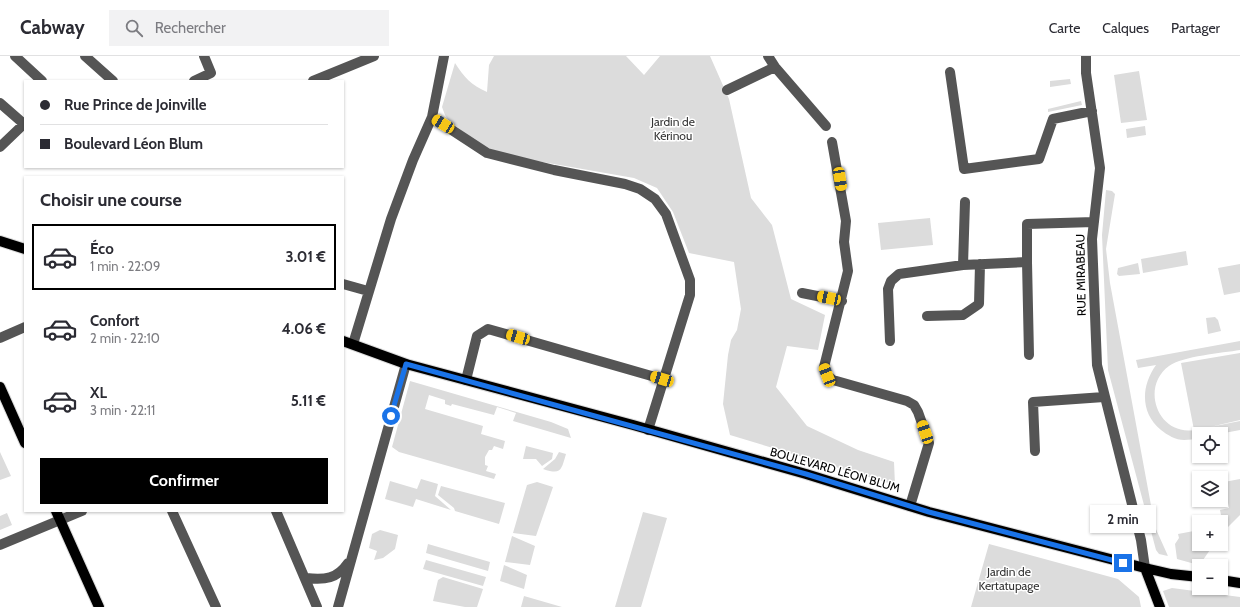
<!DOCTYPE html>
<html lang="fr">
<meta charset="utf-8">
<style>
body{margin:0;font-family:Cabin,sans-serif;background:#f2f2f3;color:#2b2b33;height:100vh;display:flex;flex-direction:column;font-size:15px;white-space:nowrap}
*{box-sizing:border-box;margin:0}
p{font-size:13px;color:#7c7c81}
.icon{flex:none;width:22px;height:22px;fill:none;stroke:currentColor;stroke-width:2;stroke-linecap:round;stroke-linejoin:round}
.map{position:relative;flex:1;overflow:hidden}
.details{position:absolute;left:24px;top:120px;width:320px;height:336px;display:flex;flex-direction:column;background:#fff;border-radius:0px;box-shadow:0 1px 3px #0004}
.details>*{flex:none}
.hud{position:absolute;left:24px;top:24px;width:320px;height:88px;border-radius:0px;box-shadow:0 1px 3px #0004;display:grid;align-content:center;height:88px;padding:0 16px;background:#fff}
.tools{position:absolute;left:1192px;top:371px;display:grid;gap:8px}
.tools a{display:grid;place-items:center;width:36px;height:36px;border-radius:0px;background:#fff;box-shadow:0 1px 3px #0004;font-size:20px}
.end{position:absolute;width:18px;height:18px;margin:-9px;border:5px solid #1a73e8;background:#fff;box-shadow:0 0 0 2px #fff}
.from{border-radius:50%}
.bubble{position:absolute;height:28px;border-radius:0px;background:#fff;box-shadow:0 1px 3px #0004;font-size:13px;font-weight:700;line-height:28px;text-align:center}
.car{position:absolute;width:12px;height:24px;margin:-12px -6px;border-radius:5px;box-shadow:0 0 3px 1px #0007;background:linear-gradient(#f5c518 24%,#345 0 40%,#f5c518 0 76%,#345 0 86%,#f5c518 0)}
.hud b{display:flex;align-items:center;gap:14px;height:38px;font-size:15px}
.hud b+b{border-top:1px solid #e1e1e2}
.hud i{width:10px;height:10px;background:#2b2b33}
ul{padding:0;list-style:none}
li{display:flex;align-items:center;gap:12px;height:66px;margin:0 8px 6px;padding:0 8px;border:2px solid transparent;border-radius:0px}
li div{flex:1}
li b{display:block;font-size:15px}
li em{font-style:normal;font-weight:700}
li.active{border-color:#000}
li>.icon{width:36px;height:36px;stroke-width:1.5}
h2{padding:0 16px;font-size:18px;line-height:48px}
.cta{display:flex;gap:8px;margin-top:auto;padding:8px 16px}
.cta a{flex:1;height:46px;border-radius:0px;background:#000;color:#fff;font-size:16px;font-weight:700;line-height:46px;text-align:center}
header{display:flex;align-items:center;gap:24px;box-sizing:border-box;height:56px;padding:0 20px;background:#fff;border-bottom:1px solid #e1e1e2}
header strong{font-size:19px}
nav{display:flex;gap:22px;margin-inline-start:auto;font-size:14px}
.search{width:280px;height:36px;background:#f2f2f3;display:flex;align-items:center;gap:10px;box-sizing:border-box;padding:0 14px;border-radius:0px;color:#7c7c81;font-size:15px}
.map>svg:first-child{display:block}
.green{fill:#dcdcdc}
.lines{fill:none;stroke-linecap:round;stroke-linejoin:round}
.major-casing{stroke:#dbdbdb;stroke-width:12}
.minor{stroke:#555;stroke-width:10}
.major{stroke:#000;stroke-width:10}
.route{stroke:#1a73e8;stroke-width:5}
.labels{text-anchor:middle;stroke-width:3;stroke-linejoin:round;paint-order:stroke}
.park-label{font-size:12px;fill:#333;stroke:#fff}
.street-label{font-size:12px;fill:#000;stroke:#fff}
</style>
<header>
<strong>Cabway</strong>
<div class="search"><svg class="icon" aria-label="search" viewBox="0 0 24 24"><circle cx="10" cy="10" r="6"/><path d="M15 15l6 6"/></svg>Rechercher</div>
<nav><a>Carte</a><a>Calques</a><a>Partager</a></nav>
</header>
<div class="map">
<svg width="1240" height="551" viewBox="0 0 1240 551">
<rect width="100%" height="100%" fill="#fff"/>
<path class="green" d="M494,0H626L644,19L660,0H710L729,43L751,142L772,169L791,243L825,259L818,294L787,290L776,331L807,370L858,394L894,406L895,429L730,379L723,348L728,299L731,284L737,274L741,253L734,206L689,197L673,156L657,132L634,122L508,100L485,92L449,65L445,59L442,51L455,7C464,21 471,29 487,36L489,9Z
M1139,15L1147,64L1121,67L1114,19Z
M1070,23L1071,28L1050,31V25Z
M1081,45L1082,49L1048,56V53Z
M1145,70L1146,79L1127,82L1126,73Z
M1106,134L1112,135L1115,138L1106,193L1110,227L1155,471L1168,500L1159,498L1156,494L1108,314L1102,179Z
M930,162L933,189L881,194L878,167Z
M1186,195L1188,209L1143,217L1141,203Z
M1138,207L1140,218L1119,220L1117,218L1118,212Z
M1240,208V236L1224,239L1218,212Z
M1215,261L1218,264L1221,275L1208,278L1206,262Z
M1240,285V294C1222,297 1183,300 1169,310C1140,331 1158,380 1194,374L1181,307L1240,297V364L1210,371L1240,365V374L1219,378H1199V382C1194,383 1189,384 1184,384C1176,384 1167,379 1161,374C1140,357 1141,330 1156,309L1138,312L1136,304Z
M410,325L551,366L568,373L571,382L513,365L516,357L497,351L494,359L452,348L451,350L445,348V344L429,339L425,353L483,370L481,378L505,385L503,393L494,390L492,394H489L485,401V409L488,410L486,415L496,418L494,423L399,396L392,391Z
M526,390L553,397L552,403L542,410L536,403H523Z
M0,396L11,420L0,424Z
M559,396L566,398C561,415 561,419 543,413L555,403Z
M421,423L438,428L435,440L451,454L416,443L413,451L385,443L390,425L417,433Z
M1240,423V459L1221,478V466L1215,465L1222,464L1220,454L1229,452L1224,426Z
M537,426L553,431L536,480L513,477L527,429Z
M441,430L505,447L499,468L455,455L454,452L438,439Z
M643,456L667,462L641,551H615Z
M7,457L12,469L0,474V460Z
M380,474L398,479L395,493L383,502L374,504L377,495L369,492L372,478Z
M1199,474V488H1214L1203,504L1195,508L1177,503L1175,488L1179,482L1178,478Z
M512,480L535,490L530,509L505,506Z
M428,488L490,506L488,515L426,497Z
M989,488L1118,523L1139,541L1141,551H971Z
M426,504L486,521L483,530L423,513Z
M504,509L527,519L524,533L500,525Z
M443,521L483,533L477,551H465L433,545L438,524Z
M1172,532L1240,541V551H1169L1163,535Z
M524,540L562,551H521Z"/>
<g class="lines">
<g class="major-casing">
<path id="major" d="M0,185L25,193
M343,285L406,308L633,369L806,418L929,456L1145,512L1171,518L1199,521
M0,331L25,387
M56,455L99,551
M1145,512L1160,551
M1221,524L1240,527"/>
</g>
<path class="minor" d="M15,0L42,25
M85,0L113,25
M768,0L775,11L826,70
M1086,0V17L1100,112L1092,183L1097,309L1141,484L1145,512
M950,16L964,113L1039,103L1053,63L1092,55
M194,25L211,17L204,0
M313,25L374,0
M727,34L775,11
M0,47L24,68
M432,61L487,97L554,114L625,128L640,133L655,143L666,158L690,224V239L648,374
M832,86L846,165L844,186L848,215L824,311L827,319L833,324L907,345L914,349L918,356L929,387L910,450
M0,91L25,67
M965,146L963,209L1027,206V168L1094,166
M1027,206L1029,299
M343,228L368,235
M802,237L842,245
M927,260L963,259L979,248L980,208
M0,282L25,271
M890,285L888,233L891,225L899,218L963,209
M353,288L391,163L413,104L432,61L444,0
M466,324L477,280L488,273L662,323
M1035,395L1033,346L1104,341
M172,455L216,551
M276,455L317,551
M0,489L82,455
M306,522C325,524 337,523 348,507
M338,551L406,308"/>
<use href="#major" class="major"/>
</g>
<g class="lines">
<path class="route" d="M391,360L406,308L806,418L929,456L1123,507"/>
</g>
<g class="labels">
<g class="park-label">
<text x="673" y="70">Jardin de<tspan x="673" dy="14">Kérinou</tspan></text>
<text x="1009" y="520">Jardin de<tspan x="1009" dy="14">Kertatupage</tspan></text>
</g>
<g class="street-label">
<text transform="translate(1081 219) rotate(-91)" y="4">RUE MIRABEAU</text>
<text transform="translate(835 414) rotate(16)" y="4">BOULEVARD LÉON BLUM</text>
</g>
</g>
</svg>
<div class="tools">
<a><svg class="icon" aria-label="locate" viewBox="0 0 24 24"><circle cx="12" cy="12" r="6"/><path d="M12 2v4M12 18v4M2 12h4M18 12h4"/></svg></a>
<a><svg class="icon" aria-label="layers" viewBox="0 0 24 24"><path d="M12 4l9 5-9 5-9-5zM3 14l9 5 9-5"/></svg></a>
<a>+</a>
<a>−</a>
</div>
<i class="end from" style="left:391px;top:360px"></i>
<i class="end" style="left:1123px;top:507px"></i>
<div class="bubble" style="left:1090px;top:449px;width:66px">2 min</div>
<i class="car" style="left:443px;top:68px;rotate:301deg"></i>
<i class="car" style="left:840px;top:123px;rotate:171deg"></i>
<i class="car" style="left:829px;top:242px;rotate:282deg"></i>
<i class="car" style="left:518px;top:281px;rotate:286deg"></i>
<i class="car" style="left:827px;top:319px;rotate:339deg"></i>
<i class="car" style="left:662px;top:323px;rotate:287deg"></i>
<i class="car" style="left:925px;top:376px;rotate:341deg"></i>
<div class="hud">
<b><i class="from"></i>Rue Prince de Joinville</b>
<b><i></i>Boulevard Léon Blum</b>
</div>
<section class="details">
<h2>Choisir une course</h2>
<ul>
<li class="active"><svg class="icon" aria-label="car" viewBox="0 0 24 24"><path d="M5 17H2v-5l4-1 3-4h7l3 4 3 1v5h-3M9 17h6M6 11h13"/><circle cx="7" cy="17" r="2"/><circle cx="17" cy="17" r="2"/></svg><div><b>Éco</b><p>1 min · 22:09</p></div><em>3.01 €</em></li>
<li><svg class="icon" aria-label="car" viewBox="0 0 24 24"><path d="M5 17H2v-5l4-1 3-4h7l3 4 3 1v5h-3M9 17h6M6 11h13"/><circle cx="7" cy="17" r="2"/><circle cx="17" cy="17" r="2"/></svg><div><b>Confort</b><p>2 min · 22:10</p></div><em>4.06 €</em></li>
<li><svg class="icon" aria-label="car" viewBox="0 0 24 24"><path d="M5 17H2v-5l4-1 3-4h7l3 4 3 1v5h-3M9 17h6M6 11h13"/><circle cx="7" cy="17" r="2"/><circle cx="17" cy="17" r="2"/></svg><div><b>XL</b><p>3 min · 22:11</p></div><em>5.11 €</em></li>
</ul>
<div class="cta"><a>Confirmer</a></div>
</section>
</div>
